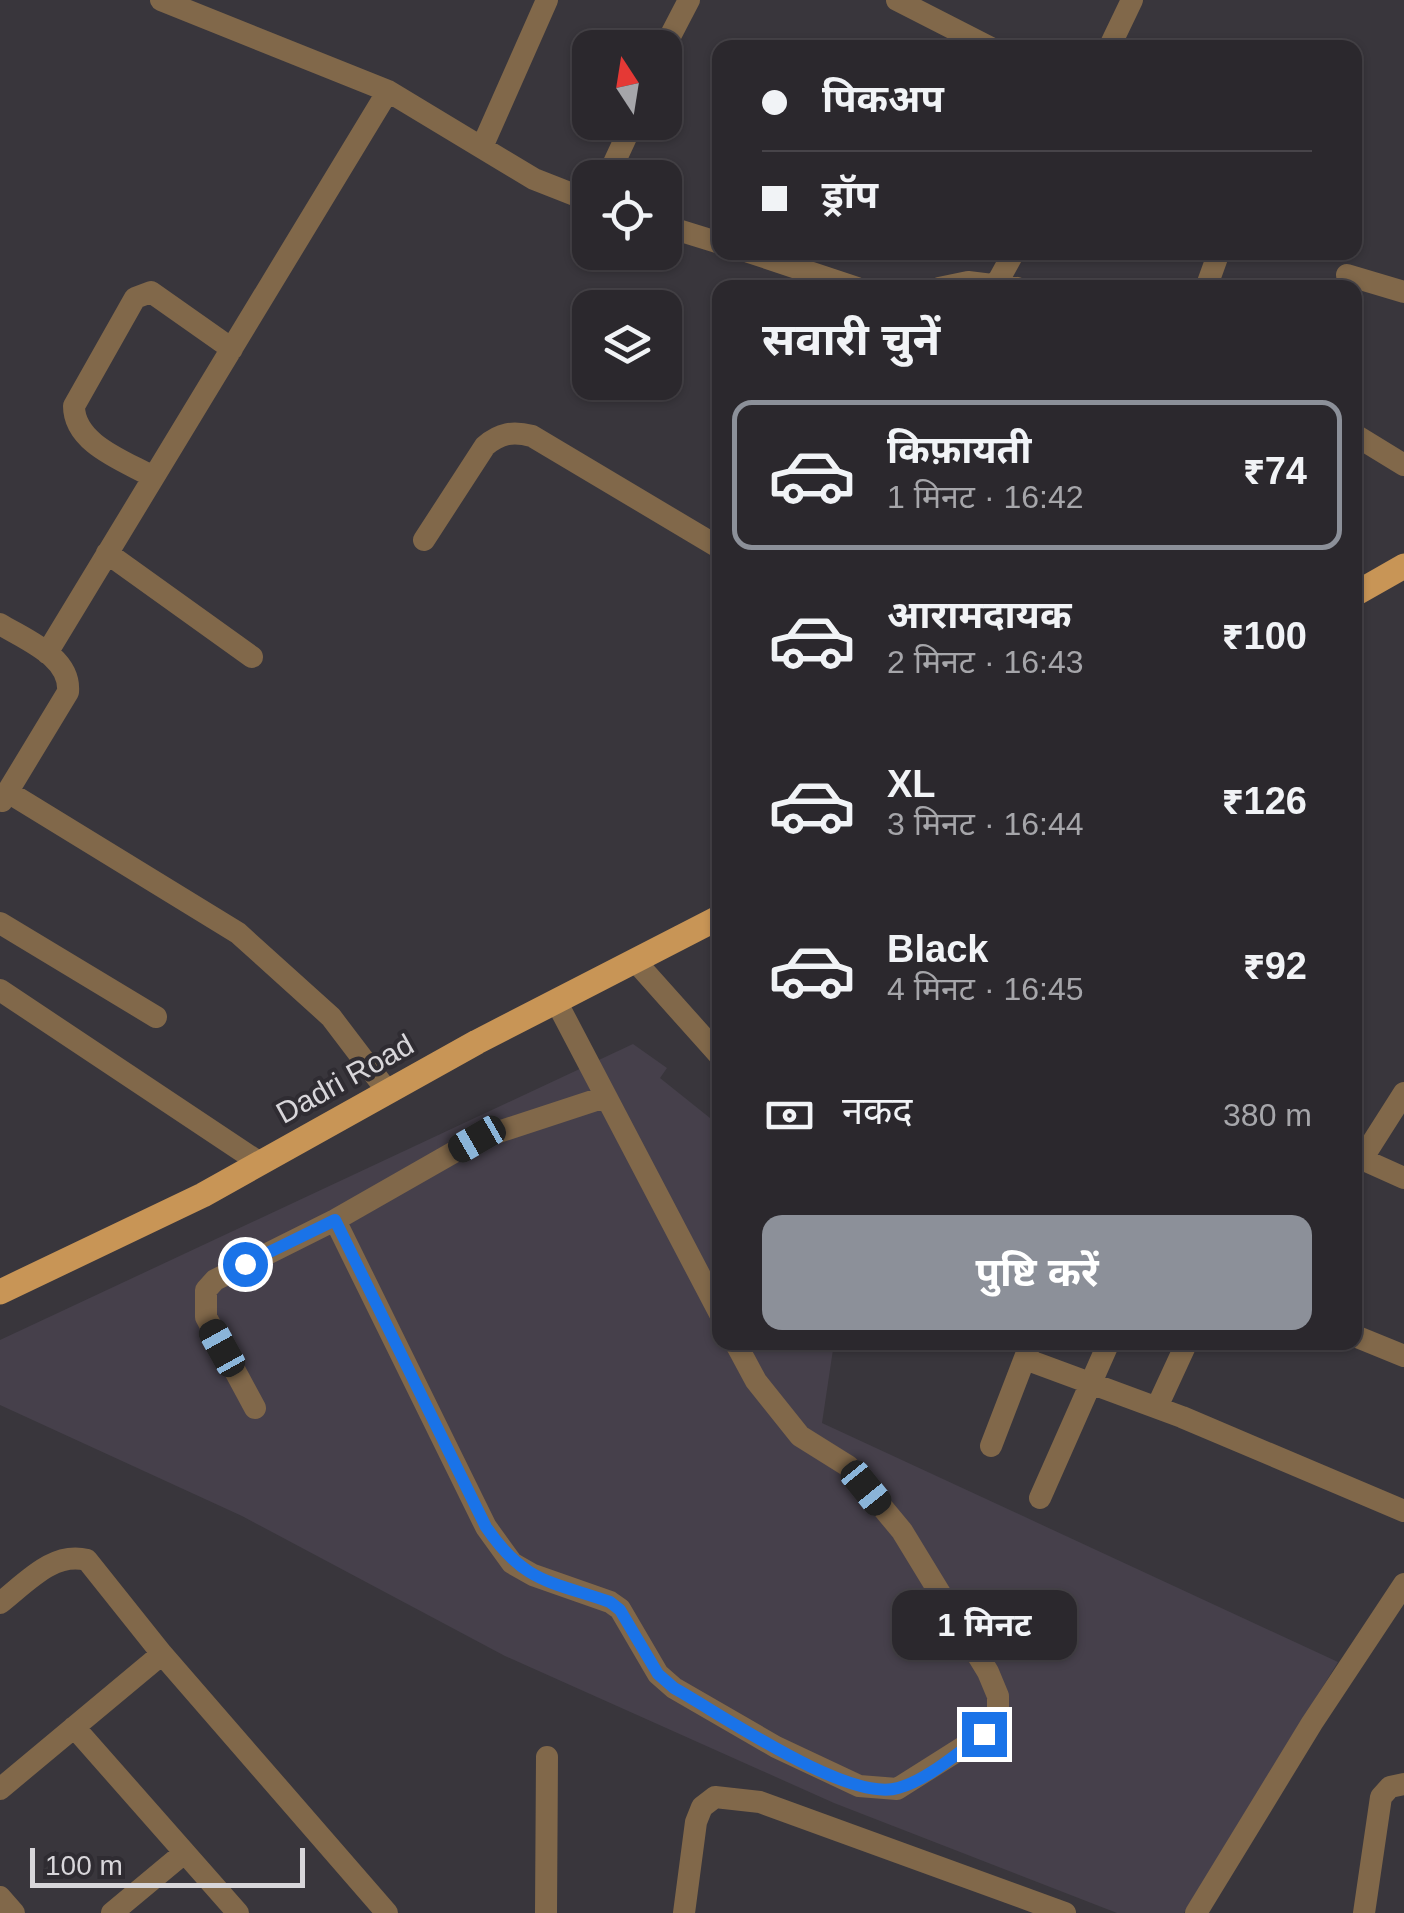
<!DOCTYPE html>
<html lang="hi">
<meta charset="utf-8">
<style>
body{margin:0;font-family:Arial,"Noto Sans Devanagari",sans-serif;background:#333035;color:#f1f3f6;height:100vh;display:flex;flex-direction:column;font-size:38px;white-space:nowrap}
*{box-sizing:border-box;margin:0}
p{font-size:32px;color:#a6a6aa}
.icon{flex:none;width:55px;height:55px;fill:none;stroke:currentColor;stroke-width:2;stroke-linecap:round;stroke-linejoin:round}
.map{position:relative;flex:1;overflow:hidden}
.panel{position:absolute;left:712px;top:280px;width:650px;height:1070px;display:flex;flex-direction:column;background:#2b282d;border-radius:20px;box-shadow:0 2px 8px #0004,0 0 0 2px #474449}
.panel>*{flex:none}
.guide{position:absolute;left:712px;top:40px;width:650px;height:220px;border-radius:20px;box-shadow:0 2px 8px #0004,0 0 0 2px #474449;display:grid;align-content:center;height:220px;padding:0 50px;background:#2b282d}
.needle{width:65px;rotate:348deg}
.controls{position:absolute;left:572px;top:30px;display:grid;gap:20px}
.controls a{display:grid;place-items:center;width:110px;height:110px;border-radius:20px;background:#2b282d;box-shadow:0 2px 8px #0004,0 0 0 2px #474449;font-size:50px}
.scale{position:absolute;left:30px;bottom:25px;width:275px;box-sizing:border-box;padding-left:10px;border:5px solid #d8d6da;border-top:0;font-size:28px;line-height:35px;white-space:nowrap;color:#d8d6da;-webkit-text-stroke:8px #2f2c32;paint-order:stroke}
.end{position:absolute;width:45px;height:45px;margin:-22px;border:12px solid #1a73e8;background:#fff;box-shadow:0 0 0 5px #fff}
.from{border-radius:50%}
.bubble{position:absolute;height:70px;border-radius:20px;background:#2b282d;box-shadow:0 2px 8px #0004,0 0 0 2px #474449;font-size:32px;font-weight:700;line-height:70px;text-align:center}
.car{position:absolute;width:30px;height:60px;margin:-30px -15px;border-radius:12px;box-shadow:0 0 8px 2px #0007;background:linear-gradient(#222 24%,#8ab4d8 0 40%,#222 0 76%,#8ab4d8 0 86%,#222 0)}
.guide b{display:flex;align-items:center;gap:35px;height:95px;font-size:38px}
.guide b+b{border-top:2px solid #474449}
.guide i{width:25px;height:25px;background:#f1f3f6}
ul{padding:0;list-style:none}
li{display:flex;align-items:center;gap:30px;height:150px;margin:0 20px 15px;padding:0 30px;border:5px solid transparent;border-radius:20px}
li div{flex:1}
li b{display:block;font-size:38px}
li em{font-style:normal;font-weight:700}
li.on{border-color:#8c9099}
li>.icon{width:90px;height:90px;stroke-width:1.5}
h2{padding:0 50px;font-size:45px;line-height:120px}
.pay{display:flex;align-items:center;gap:25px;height:110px;padding:0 50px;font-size:38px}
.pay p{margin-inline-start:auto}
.cta{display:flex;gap:20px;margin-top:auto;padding:20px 50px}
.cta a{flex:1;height:115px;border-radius:20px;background:#8c9099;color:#fff;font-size:40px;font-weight:700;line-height:115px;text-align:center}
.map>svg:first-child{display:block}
.built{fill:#46404b}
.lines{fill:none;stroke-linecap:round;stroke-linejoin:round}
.minor{stroke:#81684a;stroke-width:22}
.major{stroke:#c89556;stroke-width:25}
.route{stroke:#1a73e8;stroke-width:12}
.labels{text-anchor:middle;stroke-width:8;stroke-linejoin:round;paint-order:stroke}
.street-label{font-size:30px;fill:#d8d6da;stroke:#2f2c32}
</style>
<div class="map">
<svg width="1404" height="1913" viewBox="0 0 1404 1913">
<rect width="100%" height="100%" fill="#39363c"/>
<path class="built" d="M633,1044L667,1068L660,1078L720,1126V1342L834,1343L822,1423L1338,1662L1184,1913H1117L834,1803L505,1656L242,1516L0,1405V1340Z"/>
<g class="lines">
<path class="minor" d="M161,0L388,91L534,179L590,201
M897,0L991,48
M664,48L689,0
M1109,48L1132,0
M482,147L547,0
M607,178L633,122
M665,226L720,243
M749,252L857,288
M1347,275L1404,292
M997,283L1014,252
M939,288L968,282L1017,288
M1206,288L1219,252
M1355,435L1404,465
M153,477C125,461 74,444 74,406L135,298L151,292L232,349
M424,540L485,446C500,433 513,431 532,436L720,548
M107,553L252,657
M0,624C26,640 71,657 68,692L2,801
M47,653L388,91
M8,792L238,933L331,1017L388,1092
M0,923L156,1017
M636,962L720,1056
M0,990L260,1163
M557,1003L720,1314
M1355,1156L1404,1178
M1362,1159L1404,1093
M335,1220L486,1527L512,1563L533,1575L610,1602L620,1609L658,1674L674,1688L776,1747L859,1786L897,1789L984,1734L998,1710V1696L988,1672L902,1531L848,1466L800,1436L756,1381L735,1342
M1355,1336L1404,1356
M1025,1359L1182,1417L1404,1511
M1157,1407L1187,1342
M255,1408L206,1317V1290L215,1280L335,1220L477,1139L605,1097
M991,1446L1031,1342
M1040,1498L1109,1342
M0,1603C26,1583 53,1551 87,1560L162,1654L387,1913
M74,1727L238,1913
M0,1789L162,1654
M0,1897L14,1913
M112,1913L184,1853
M546,1913L547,1757
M684,1913L696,1822L702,1807L715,1797L760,1802L1065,1913
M1196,1913L1312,1723L1404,1584
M1364,1913L1381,1797L1390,1787L1404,1784"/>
<path class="major" d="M1355,594L1404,566
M0,1292L203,1195L477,1042L720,917"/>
</g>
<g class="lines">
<path class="route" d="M245,1264L335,1220L486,1527C524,1583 550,1581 610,1602L620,1610L658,1674L674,1688C721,1714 848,1803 898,1788C928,1780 958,1752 984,1734"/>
</g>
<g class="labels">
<g class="street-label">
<text transform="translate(345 1079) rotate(-29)" y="10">Dadri Road</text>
</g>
</g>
</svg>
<div class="controls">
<a><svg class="needle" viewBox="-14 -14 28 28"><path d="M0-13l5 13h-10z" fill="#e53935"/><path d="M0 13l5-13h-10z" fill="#a6a6aa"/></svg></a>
<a><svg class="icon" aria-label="locate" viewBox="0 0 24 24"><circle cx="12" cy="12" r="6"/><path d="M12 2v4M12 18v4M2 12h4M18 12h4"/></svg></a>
<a><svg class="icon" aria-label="layers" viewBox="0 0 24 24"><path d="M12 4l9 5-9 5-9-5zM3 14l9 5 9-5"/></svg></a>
</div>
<div class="scale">100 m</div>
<i class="end from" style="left:245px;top:1264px"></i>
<i class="end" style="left:984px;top:1734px"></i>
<div class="bubble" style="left:892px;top:1590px;width:185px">1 मिनट</div>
<i class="car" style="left:477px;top:1139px;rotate:240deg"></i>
<i class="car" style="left:222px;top:1348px;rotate:331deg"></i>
<i class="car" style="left:866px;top:1488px;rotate:141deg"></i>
<div class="guide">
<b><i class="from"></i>पिकअप</b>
<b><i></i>ड्रॉप</b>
</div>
<section class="panel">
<h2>सवारी चुनें</h2>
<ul>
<li class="on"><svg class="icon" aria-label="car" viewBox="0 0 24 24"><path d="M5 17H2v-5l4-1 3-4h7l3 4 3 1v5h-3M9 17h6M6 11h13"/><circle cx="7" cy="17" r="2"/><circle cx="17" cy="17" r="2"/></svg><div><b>किफ़ायती</b><p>1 मिनट · 16:42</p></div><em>₹74</em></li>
<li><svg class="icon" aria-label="car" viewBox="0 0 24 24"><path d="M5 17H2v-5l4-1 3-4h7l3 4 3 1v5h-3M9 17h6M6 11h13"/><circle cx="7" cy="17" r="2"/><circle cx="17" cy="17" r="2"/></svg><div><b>आरामदायक</b><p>2 मिनट · 16:43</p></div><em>₹100</em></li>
<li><svg class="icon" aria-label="car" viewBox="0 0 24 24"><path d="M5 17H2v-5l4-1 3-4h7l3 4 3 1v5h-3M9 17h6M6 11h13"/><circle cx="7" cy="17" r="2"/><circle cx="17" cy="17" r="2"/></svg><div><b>XL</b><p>3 मिनट · 16:44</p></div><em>₹126</em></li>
<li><svg class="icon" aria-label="car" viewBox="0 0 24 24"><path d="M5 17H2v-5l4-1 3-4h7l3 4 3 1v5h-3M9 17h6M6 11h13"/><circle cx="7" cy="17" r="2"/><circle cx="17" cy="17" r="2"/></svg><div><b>Black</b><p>4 मिनट · 16:45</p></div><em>₹92</em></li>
</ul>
<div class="pay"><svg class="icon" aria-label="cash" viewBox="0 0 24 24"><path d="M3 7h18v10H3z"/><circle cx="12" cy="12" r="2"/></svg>नकद<p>380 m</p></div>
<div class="cta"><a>पुष्टि करें</a></div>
</section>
</div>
